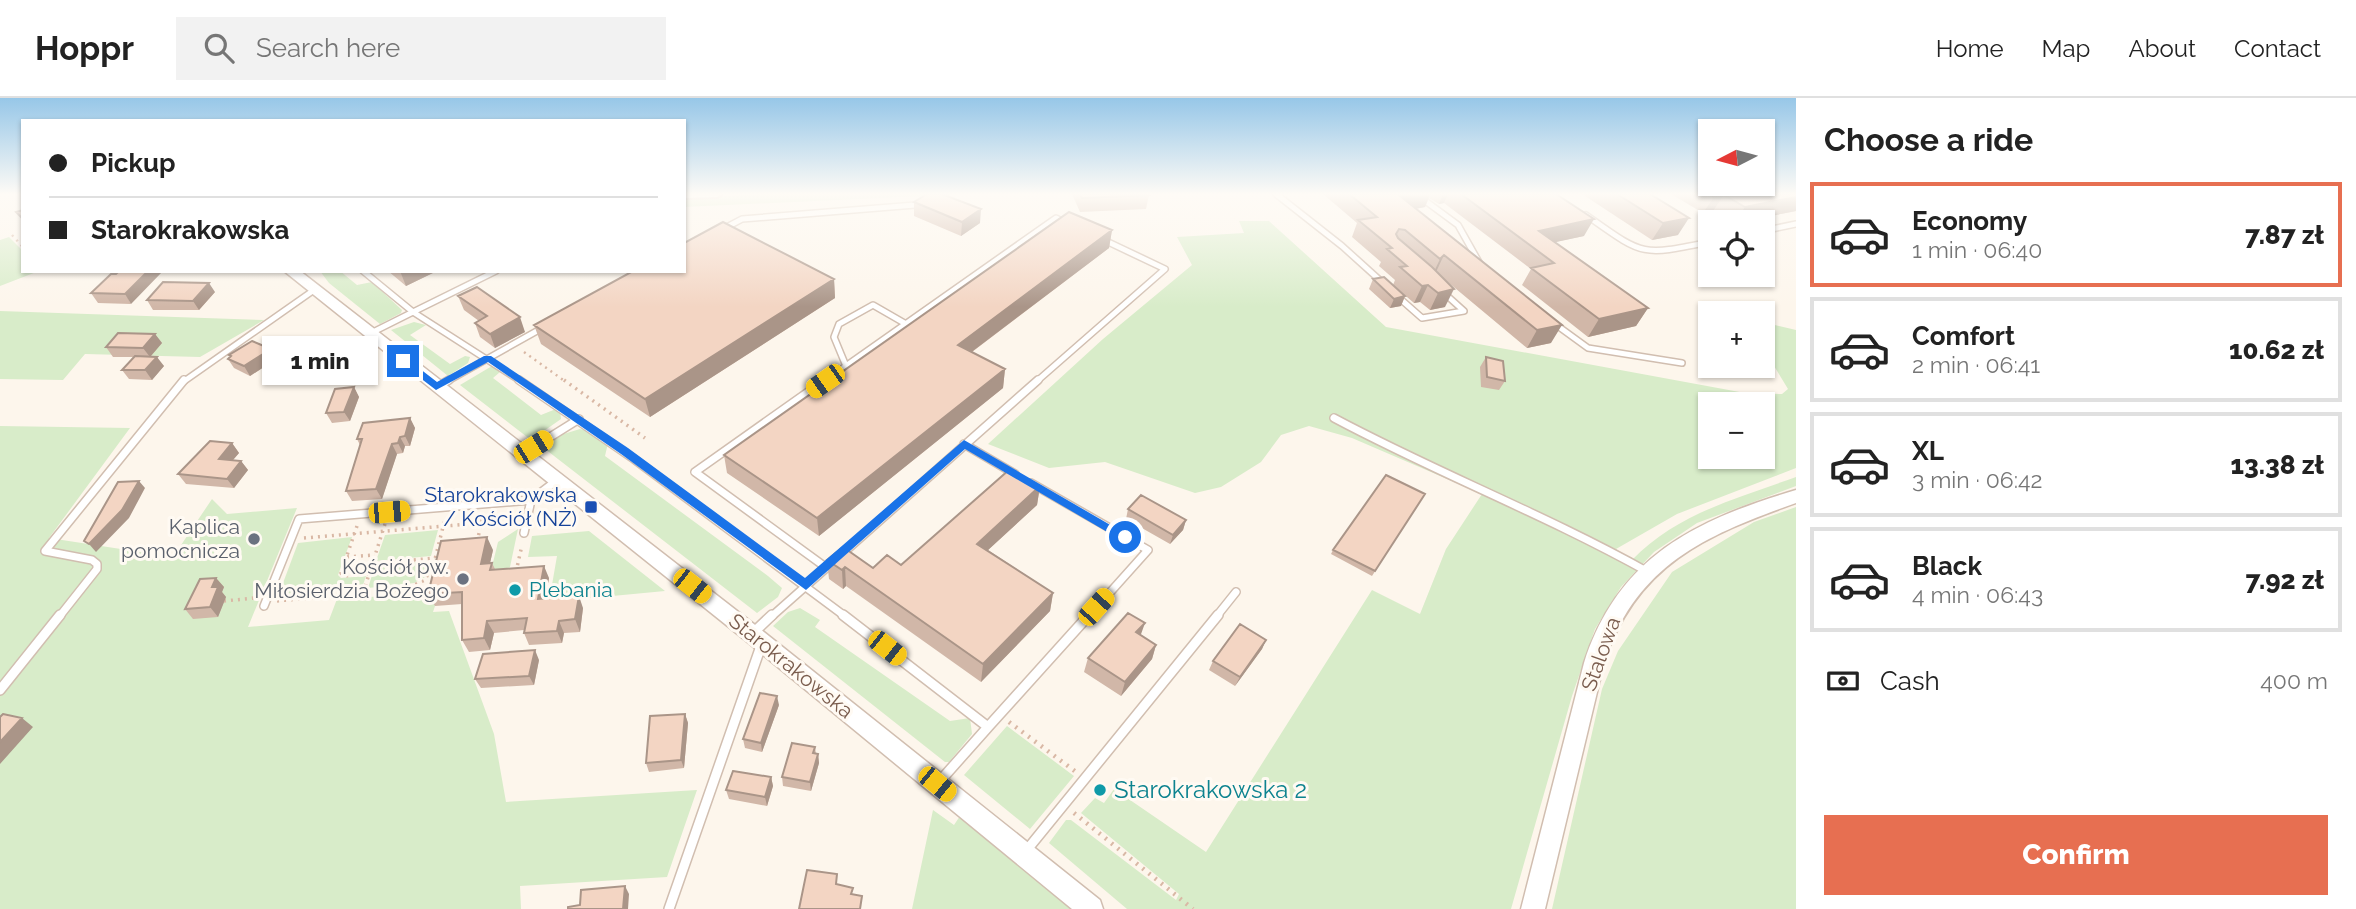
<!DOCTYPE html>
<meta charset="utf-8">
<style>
body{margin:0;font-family:Raleway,sans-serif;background:#f2f2f2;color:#222;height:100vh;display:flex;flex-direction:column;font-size:26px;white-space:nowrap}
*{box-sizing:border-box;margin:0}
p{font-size:23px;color:#767676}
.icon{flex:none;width:38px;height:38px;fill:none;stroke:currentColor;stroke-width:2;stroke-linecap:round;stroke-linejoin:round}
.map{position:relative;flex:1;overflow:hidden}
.sheet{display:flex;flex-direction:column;background:#fff;width:560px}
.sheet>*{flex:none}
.top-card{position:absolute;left:21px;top:21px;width:665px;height:154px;border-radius:0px;box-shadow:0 2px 5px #0004;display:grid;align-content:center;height:154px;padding:0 28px;background:#fff}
.needle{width:46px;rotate:264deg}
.controls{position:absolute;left:1698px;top:21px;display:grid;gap:14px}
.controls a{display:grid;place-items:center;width:77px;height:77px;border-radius:0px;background:#fff;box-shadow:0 2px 5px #0004;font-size:35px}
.end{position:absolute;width:32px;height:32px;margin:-16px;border:9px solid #1a73e8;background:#fff;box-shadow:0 0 0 4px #fff}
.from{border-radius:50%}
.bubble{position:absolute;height:49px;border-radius:0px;background:#fff;box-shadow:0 2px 5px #0004;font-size:23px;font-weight:800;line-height:49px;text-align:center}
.car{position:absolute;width:21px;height:42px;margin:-21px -10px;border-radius:9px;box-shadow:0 0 5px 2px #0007;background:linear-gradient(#f5c518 24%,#345 0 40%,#f5c518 0 76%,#345 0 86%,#f5c518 0)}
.top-card b{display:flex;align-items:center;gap:24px;height:66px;font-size:26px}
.top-card b+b{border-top:2px solid #e0e0e0}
.top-card i{width:18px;height:18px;background:#222}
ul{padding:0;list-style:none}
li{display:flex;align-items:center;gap:21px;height:105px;margin:0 14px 10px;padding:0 14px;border:4px solid #e0e0e0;border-radius:0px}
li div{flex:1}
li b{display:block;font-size:26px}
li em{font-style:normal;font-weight:800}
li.active{border-color:#e76f51}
li>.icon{width:63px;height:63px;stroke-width:1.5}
h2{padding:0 28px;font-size:32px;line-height:84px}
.pay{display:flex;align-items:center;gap:18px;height:77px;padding:0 28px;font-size:26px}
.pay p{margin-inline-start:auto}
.action{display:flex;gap:14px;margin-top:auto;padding:14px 28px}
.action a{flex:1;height:80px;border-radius:0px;background:#e76f51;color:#fff;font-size:28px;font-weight:800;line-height:80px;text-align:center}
header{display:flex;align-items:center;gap:42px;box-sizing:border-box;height:98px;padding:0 35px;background:#fff;border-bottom:2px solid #e0e0e0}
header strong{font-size:33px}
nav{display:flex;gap:38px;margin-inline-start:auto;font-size:24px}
.search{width:490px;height:63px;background:#f2f2f2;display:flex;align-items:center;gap:18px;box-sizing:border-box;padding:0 24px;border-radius:0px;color:#767676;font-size:26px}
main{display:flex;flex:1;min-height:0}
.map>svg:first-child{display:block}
.green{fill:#d8ecc9;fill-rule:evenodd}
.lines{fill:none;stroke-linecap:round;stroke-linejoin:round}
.service-far2-casing{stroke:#d1beb0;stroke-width:8}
.service-far1-casing{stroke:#d1beb0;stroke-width:10}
.service-casing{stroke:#d1beb0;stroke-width:12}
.minor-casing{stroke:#d1beb0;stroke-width:4}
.tertiary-casing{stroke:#d1beb0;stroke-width:3}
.path-far2{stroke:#d9b8a5;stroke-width:2.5;stroke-dasharray:2 4.5;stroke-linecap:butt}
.path-far1{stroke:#d9b8a5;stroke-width:3.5;stroke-dasharray:2 5;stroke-linecap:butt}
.path{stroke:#d9b8a5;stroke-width:4.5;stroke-dasharray:2 6;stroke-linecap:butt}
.service-far2{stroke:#fff;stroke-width:5}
.service-far1{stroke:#fff;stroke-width:7}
.service{stroke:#fff;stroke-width:9}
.minor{fill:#fff;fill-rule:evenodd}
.tertiary{fill:#fff;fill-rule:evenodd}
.wall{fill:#d1b7a8}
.shaded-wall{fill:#aa9588}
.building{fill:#f3d5c3;stroke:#aa9588;stroke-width:2}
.route{fill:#1a73e8}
.transit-dot{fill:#1a4fb4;stroke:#fffaf3;stroke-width:2.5}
.worship-dot{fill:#6b7280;stroke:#fffaf3;stroke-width:2.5}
.culture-dot{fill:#0f9aa8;stroke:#fffaf3;stroke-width:2.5}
.labels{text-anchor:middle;stroke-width:6;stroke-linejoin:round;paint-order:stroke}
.transit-label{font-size:21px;fill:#164399;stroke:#fffaf3;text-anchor:end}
.worship-label{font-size:21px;fill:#5b616d;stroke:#fffaf3;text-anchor:end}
.culture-label{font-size:21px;fill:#0d838f;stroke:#fffaf3;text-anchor:start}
.street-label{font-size:21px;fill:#7a5c4d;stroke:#fffaf3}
.near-culture-label{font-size:24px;fill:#0d838f;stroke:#fffaf3;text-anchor:start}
</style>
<header>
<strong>Hoppr</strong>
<div class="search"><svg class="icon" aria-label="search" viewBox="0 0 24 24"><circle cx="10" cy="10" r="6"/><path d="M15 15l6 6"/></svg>Search here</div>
<nav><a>Home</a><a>Map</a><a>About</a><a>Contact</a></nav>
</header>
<main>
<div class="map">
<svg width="1796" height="811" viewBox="0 0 1796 811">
<rect width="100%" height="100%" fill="#fdf6ec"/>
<path class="green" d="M763,96H965L684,109V100Z
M1239,123H1269L1386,229L1745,295L1782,296L1788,291L1771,263L1762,254V224L1796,232V370L1677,416L1616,451L1632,462C1676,416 1738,400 1796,379V388L1697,425L1654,454L1621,489L1595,531L1572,598L1511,811H1127L1049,745L1066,722H1071L1176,802L1179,796L1081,715L1095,700L1104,705L1114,691L1206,754L1372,492L1420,516L1446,451L1482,396L1352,340L1309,328L1281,337L1261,364L1221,389L1195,395L1105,364L1049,370L988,346L1103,241L1192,167L1177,139L1244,135ZM1710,306H1762V359H1710Z
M9,139L23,153V173H39L0,188V142Z
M320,173H340L357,187L372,184L402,212L401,215L380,226L329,185Z
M0,213L264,222L200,259L85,256L63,282L0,281Z
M414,224L426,227L410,237L450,266L465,258L470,259L468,265L448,278L391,232Z
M492,268L500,274L493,280L541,317L556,311L560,313L561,321L531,342L460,287Z
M0,328L130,330L49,440L173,459L212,401L227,416L297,410L248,529L329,522L337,501L417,496L426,491L433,482L435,508L433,514L449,513L494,636L506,704L697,692L667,779L520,788L521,811H0Z
M580,331L594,334L608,345L605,358L768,478L782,490L778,499L757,515L545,351L557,338Z
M1796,409V811H1552L1602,591L1618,553L1672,474L1754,424Z
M518,431L510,469L499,477H490L498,444Z
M438,432L431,458L376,463L385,437Z
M589,433L665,493L549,504L557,458L528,459L532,438Z
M352,439L338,477L341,480L366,478L362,490L281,496L280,493L298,445Z
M430,463L425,479L414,485L368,490L375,468Z
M800,510L820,522L815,529L950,623L970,620L972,636L949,664H945L773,528L788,514Z
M1007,628L1074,678L1030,731L964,677Z
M933,712L954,727L960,718L1072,811H912Z"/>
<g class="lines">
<g class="service-far2-casing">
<path id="service-far2" d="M1276,96L1342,148L1383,185
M1416,96L1458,127L1480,166
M1586,117C1644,158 1640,158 1710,144
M723,131L742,121L915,107
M1762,133L1796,126
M363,173L413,214L496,173
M1397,198L1422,220L1464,213L1444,195
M1555,226L1588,250L1682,265
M371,235L413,214L522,284
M846,268L834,239L839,226L873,207L906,226
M183,284L314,192
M446,284L544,229
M823,284L1056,120L1068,126
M1036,284L1165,171L1104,142"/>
</g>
<g class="service-far1-casing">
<path id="service-far1" d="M519,282L634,361L846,519
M437,289L449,282
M1334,320C1437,375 1546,417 1648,474
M964,346L1015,376
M523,356L579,321
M1031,385L1148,452L1088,519
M524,435L531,402
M824,468L695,374L825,282
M264,508L299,421L531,402L556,383
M59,519L97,471V466L92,462L45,453L184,282
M771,519L1038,282
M1216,519L1236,494"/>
</g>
<g class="service-casing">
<path id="service" d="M843,517L988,629L1089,517
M753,535L772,517
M0,592L60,517
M940,683L988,629
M1026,753L1218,517
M669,811L761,548"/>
</g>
<g class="minor-casing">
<path id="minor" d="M684,96H722L717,99L684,100Z"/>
</g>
<g class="tertiary-casing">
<path id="tertiary" d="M284,173H300L759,530L1100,802L1103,811H1072L745,542Z
M1796,392V405C1706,437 1635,467 1604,565L1545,811H1521L1584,565C1618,459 1695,422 1796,392Z"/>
</g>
<path class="path-far2" d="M12,137L23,149
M524,254L566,284"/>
<path class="path-far1" d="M564,282L645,340
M385,426L363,495L405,491L425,482L435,461L445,421
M357,428L341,475L344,478L369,476
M304,440L516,422
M477,444L483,418
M347,459L375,457
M372,466L435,460
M516,474L522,447
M224,503L255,500
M277,503L363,495"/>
<path class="path" d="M1009,624L1076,674
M1074,715L1193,811"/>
<use href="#service-far2" class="service-far2"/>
<use href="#service-far1" class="service-far1"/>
<use href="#service" class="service"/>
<use href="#minor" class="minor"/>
<use href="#tertiary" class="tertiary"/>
</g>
<path class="wall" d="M1072,96H1148L1149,97L1146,111L1080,114Z
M1323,96H1556L1584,138L1555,144L1648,210L1636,228L1588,239L1522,187L1531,171L1444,105L1439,106L1429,100L1425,109L1415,111L1551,245L1527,250L1443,180L1445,209L1430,212L1420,204L1414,205L1393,187L1395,182L1379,168L1381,164L1352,139L1357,125Z
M1582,96H1650L1678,137L1652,142Z
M1671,96H1796V113L1741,124H1731L1713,113L1703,115Z
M914,104L980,125L961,138L914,118Z
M1112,132L1109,150L972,254L1005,271L1003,290L819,438L727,375L724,357Z
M388,173H437L406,188Z
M116,176L131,206L98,205L91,195Z
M834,181L835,200L650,319L541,246L534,227Z
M1373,181L1405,198L1401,208L1390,210L1369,191Z
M215,194L199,212H153L147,202Z
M458,198L525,234L495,250L480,239L475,225L479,223L464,212Z
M155,236L162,245L151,258L164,268L152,282L129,281L122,272L133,259H113L106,249Z
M271,251L276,261L250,278L234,270L228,261L230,259L229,257Z
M1486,259L1505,283L1499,292L1481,289L1480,269Z
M354,289L359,299L350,323L332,325L326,315Z
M410,320L415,330L410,348H405L403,355L397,356L382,401L352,403L346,393L360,347L357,341Z
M232,345L239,355L233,362L241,363L248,372L234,390L186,386L178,376Z
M1040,388L1037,407L988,452L1053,495L1050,513L981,584L846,488L843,491L829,481L827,462L873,470L901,467Z
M1425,396L1372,478L1331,456L1333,452Z
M1128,411L1186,422L1183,432L1170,446L1126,421Z
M493,452L490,465H492L495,471L549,480L545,501L583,510L580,534L564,535L562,545L529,547L524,535V532L494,535L490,552L469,554L462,542V506L435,508L428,496Z
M216,480L224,489L222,494L226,499L218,519L193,521L185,511Z
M1141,537L1156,547L1152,561L1121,598L1084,574L1088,560Z
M1266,542L1262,551L1235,588L1209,572L1213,563Z
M539,562L534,587L481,590L475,581Z
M779,607L762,654L745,650L743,641Z
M685,616L688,625L684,670L649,674L646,665Z
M815,649L816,656H818L819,665L811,693L783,688L782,679Z
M771,679L773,688L767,708L729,701L726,692Z"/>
<path class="shaded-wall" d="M1414,96H1430L1425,109L1393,115L1400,98Z
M1443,96H1448L1444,105L1439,106Z
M1724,97L1713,113L1703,115L1714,99Z
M1796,99V113L1741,124H1735L1745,109Z
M981,111L980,125L961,138L962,124Z
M1689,120L1678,137L1652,142L1663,125Z
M1594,121L1584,138L1533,149L1539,133Z
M1112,132L1109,150L957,265L958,247Z
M1444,157L1436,174L1432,178L1440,161Z
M148,173H163L131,206L125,196Z
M400,173H437L406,188Z
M834,181L835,200L650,319L645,301Z
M209,185L215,194L199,212L193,203Z
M1428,187L1420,204L1414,205L1422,188Z
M1454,191L1445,209L1430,212L1438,195Z
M1405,198L1401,208L1390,210L1394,201Z
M1648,210L1636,228L1588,239L1599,221Z
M520,219L525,234L495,250L490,236Z
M1562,227L1551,245L1527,250L1537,232Z
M155,236L162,245L150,259L143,250Z
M271,251L276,261L250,278L244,268Z
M157,259L164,268L152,282L145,272Z
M1005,271L1003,290L819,438L817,420Z
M354,289L359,299L350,323L344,314Z
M410,320L415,330L410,348L405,338Z
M400,339L405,348L403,355L398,345Z
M232,345L239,355L226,370L219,361Z
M392,346L397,356L382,401L376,391Z
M241,363L248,372L234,390L227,381Z
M139,383L145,390L129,420L96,454L89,446Z
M1040,388L1037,407L975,464L977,446Z
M1186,422L1183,432L1170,446L1173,437Z
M487,439L493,452L487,478L481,466Z
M544,468L549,480L543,513L538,501Z
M845,469L846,488L843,491L842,472Z
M216,480L224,489L222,494L226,499L218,519L210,509L212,489Z
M1053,495L1050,513L981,584L983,566Z
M579,498L583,510L580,534L575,521Z
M487,523L494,535L490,552L484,540Z
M559,523L564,535L562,545L557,533Z
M1145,525L1140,539L1136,534Z
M1266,542L1262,551L1235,588L1240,579Z
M1156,547L1152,561L1121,598L1125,584Z
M535,552L539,562L534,587L529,578Z
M777,598L779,607L762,654L761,645Z
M685,616L688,625L684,670L681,662Z
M22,620L33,629L0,666V644Z
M818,656L819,665L811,693L810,684Z
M771,679L773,688L767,708L765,699Z
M625,788L629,796L628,811H623Z"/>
<path class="building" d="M927,96H942L981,111L962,124L914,104Z
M1080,96H1148L1149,97L1082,100Z
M1349,96H1414L1400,98L1562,227L1537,232L1444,157L1440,161L1405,132L1399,131L1396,136L1398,140L1432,169L1454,191L1438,195L1428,187L1422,188L1400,169L1407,168L1387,151L1392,150L1358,122L1377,119Z
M1461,96H1556L1594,121L1539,133L1648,210L1599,221L1531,170L1554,165Z
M1617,96H1650L1689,120L1663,125Z
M1709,96H1796V99L1745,109L1724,97L1714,99Z
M23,112V121L16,114Z
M1069,114L1112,132L958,247L1005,271L817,420L724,357Z
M723,124L834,181L645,301L534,227L633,173H684V145Z
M119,173H148L125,196L91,195L111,176H116Z
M1384,179L1405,198L1394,201L1373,181Z
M163,184L209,185L193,203L147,202Z
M477,189L520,219L490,236L475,225L487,218L458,198Z
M118,235L155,236L143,250L106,249Z
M252,243L271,251L244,268L228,261L231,258L229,257Z
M135,258L157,259L145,272H122Z
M1486,259L1503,263L1505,283L1487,279Z
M354,289L344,314L326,315L335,291Z
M410,320L405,338L400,339L398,345L392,346L376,391L346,393L362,341H357L363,325Z
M210,343L232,345L219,361L241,363L227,381L178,376Z
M1010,371L1040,388L977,446L1053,495L983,566L845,469L842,472L827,462L843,449L873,470L887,457L901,467Z
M1386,377L1425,396L1375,473L1333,452Z
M139,383L122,412L89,446L84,443L118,384Z
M1141,397L1186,422L1173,437L1128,411Z
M487,439L481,466L492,465L490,472L544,468L538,501L579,498L575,521L559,523L557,533L524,535L527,520L487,523L484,540L462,542V494L428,496L441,443Z
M216,480L212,489H218L210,509L185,511L200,481Z
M1128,515L1145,525L1136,534L1156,547L1125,584L1088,560Z
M1240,526L1266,542L1240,579L1213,563Z
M535,552L529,578L475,581L483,556Z
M760,595L777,598L761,645L743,641Z
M3,616L22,620L0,644V619Z
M685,616L681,662L646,665L650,618Z
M792,645L815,649L813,655L818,656L810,684L782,679Z
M733,673L771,679L765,699L726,692Z
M807,772L837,776L836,786L853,790L851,796L862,798L860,811H799Z
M625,788L623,811H568V809L580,807L581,792Z"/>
<linearGradient id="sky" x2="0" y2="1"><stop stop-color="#97c7e8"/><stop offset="0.46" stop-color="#fefbf6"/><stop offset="1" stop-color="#fefbf6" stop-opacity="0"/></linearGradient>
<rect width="1796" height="209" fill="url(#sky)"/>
<path class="route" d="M484,258H491L628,350L805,480L964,342L1131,439L1129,442H1121L965,351L806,492L621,356L488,264L436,292L398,263L406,260L437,284Z"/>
<rect class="transit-dot" x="584" y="402" width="14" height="14" rx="3.5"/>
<g class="worship-dot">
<circle cx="254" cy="441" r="7"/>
<circle cx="463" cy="481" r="7"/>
</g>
<g class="culture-dot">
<circle cx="515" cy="492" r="7"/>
<circle cx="1100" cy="692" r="7"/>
</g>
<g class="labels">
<g class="transit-label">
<text x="577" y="404">Starokrakowska<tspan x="577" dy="24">/ Kościół (NŻ)</tspan></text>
</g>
<g class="worship-label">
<text x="240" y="436">Kaplica<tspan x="240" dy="24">pomocnicza</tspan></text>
<text x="449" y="476">Kościół pw.<tspan x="449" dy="24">Miłosierdzia Bożego</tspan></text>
</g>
<g class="culture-label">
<text x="529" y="499">Plebania</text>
</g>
<g class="street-label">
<text transform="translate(1601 556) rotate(-70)" y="7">Stalowa</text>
<text transform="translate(791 568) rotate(39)" y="7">Starokrakowska</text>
</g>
<g class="near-culture-label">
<text x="1114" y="700">Starokrakowska 2</text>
</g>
</g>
</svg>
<div class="controls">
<a><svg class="needle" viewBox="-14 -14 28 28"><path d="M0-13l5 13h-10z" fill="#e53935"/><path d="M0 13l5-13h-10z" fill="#767676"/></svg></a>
<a><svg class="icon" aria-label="locate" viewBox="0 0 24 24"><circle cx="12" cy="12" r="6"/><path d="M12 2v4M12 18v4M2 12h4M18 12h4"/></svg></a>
<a>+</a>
<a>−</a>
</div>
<i class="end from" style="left:1125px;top:439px"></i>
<i class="end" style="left:403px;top:263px"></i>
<div class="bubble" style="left:262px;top:238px;width:116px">1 min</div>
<i class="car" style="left:825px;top:283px;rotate:235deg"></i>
<i class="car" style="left:533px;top:349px;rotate:58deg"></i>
<i class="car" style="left:389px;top:414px;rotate:85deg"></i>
<i class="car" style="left:692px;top:488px;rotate:128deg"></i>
<i class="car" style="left:1096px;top:509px;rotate:42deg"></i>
<i class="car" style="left:887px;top:550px;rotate:128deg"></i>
<i class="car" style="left:937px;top:686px;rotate:129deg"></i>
<div class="top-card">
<b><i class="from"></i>Pickup</b>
<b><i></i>Starokrakowska</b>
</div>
</div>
<section class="sheet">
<h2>Choose a ride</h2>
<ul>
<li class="active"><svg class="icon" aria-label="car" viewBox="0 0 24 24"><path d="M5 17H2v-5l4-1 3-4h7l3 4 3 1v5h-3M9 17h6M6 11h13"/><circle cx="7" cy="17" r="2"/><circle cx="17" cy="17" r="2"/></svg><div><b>Economy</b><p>1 min · 06:40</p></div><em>7.87 zł</em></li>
<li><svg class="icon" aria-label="car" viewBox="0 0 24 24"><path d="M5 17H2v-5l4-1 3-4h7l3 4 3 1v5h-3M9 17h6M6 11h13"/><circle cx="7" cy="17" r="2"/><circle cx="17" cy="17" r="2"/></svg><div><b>Comfort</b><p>2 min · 06:41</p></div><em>10.62 zł</em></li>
<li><svg class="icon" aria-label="car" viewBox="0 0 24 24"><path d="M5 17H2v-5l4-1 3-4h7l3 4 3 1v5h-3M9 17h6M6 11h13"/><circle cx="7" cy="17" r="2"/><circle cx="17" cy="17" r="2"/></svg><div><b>XL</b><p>3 min · 06:42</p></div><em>13.38 zł</em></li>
<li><svg class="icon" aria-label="car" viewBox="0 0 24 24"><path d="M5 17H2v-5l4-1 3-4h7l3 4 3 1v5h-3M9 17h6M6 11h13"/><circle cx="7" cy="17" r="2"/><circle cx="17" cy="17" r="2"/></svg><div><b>Black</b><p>4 min · 06:43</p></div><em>7.92 zł</em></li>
</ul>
<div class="pay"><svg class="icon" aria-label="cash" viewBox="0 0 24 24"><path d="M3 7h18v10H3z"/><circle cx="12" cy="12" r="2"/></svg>Cash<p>400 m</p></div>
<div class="action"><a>Confirm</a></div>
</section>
</main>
